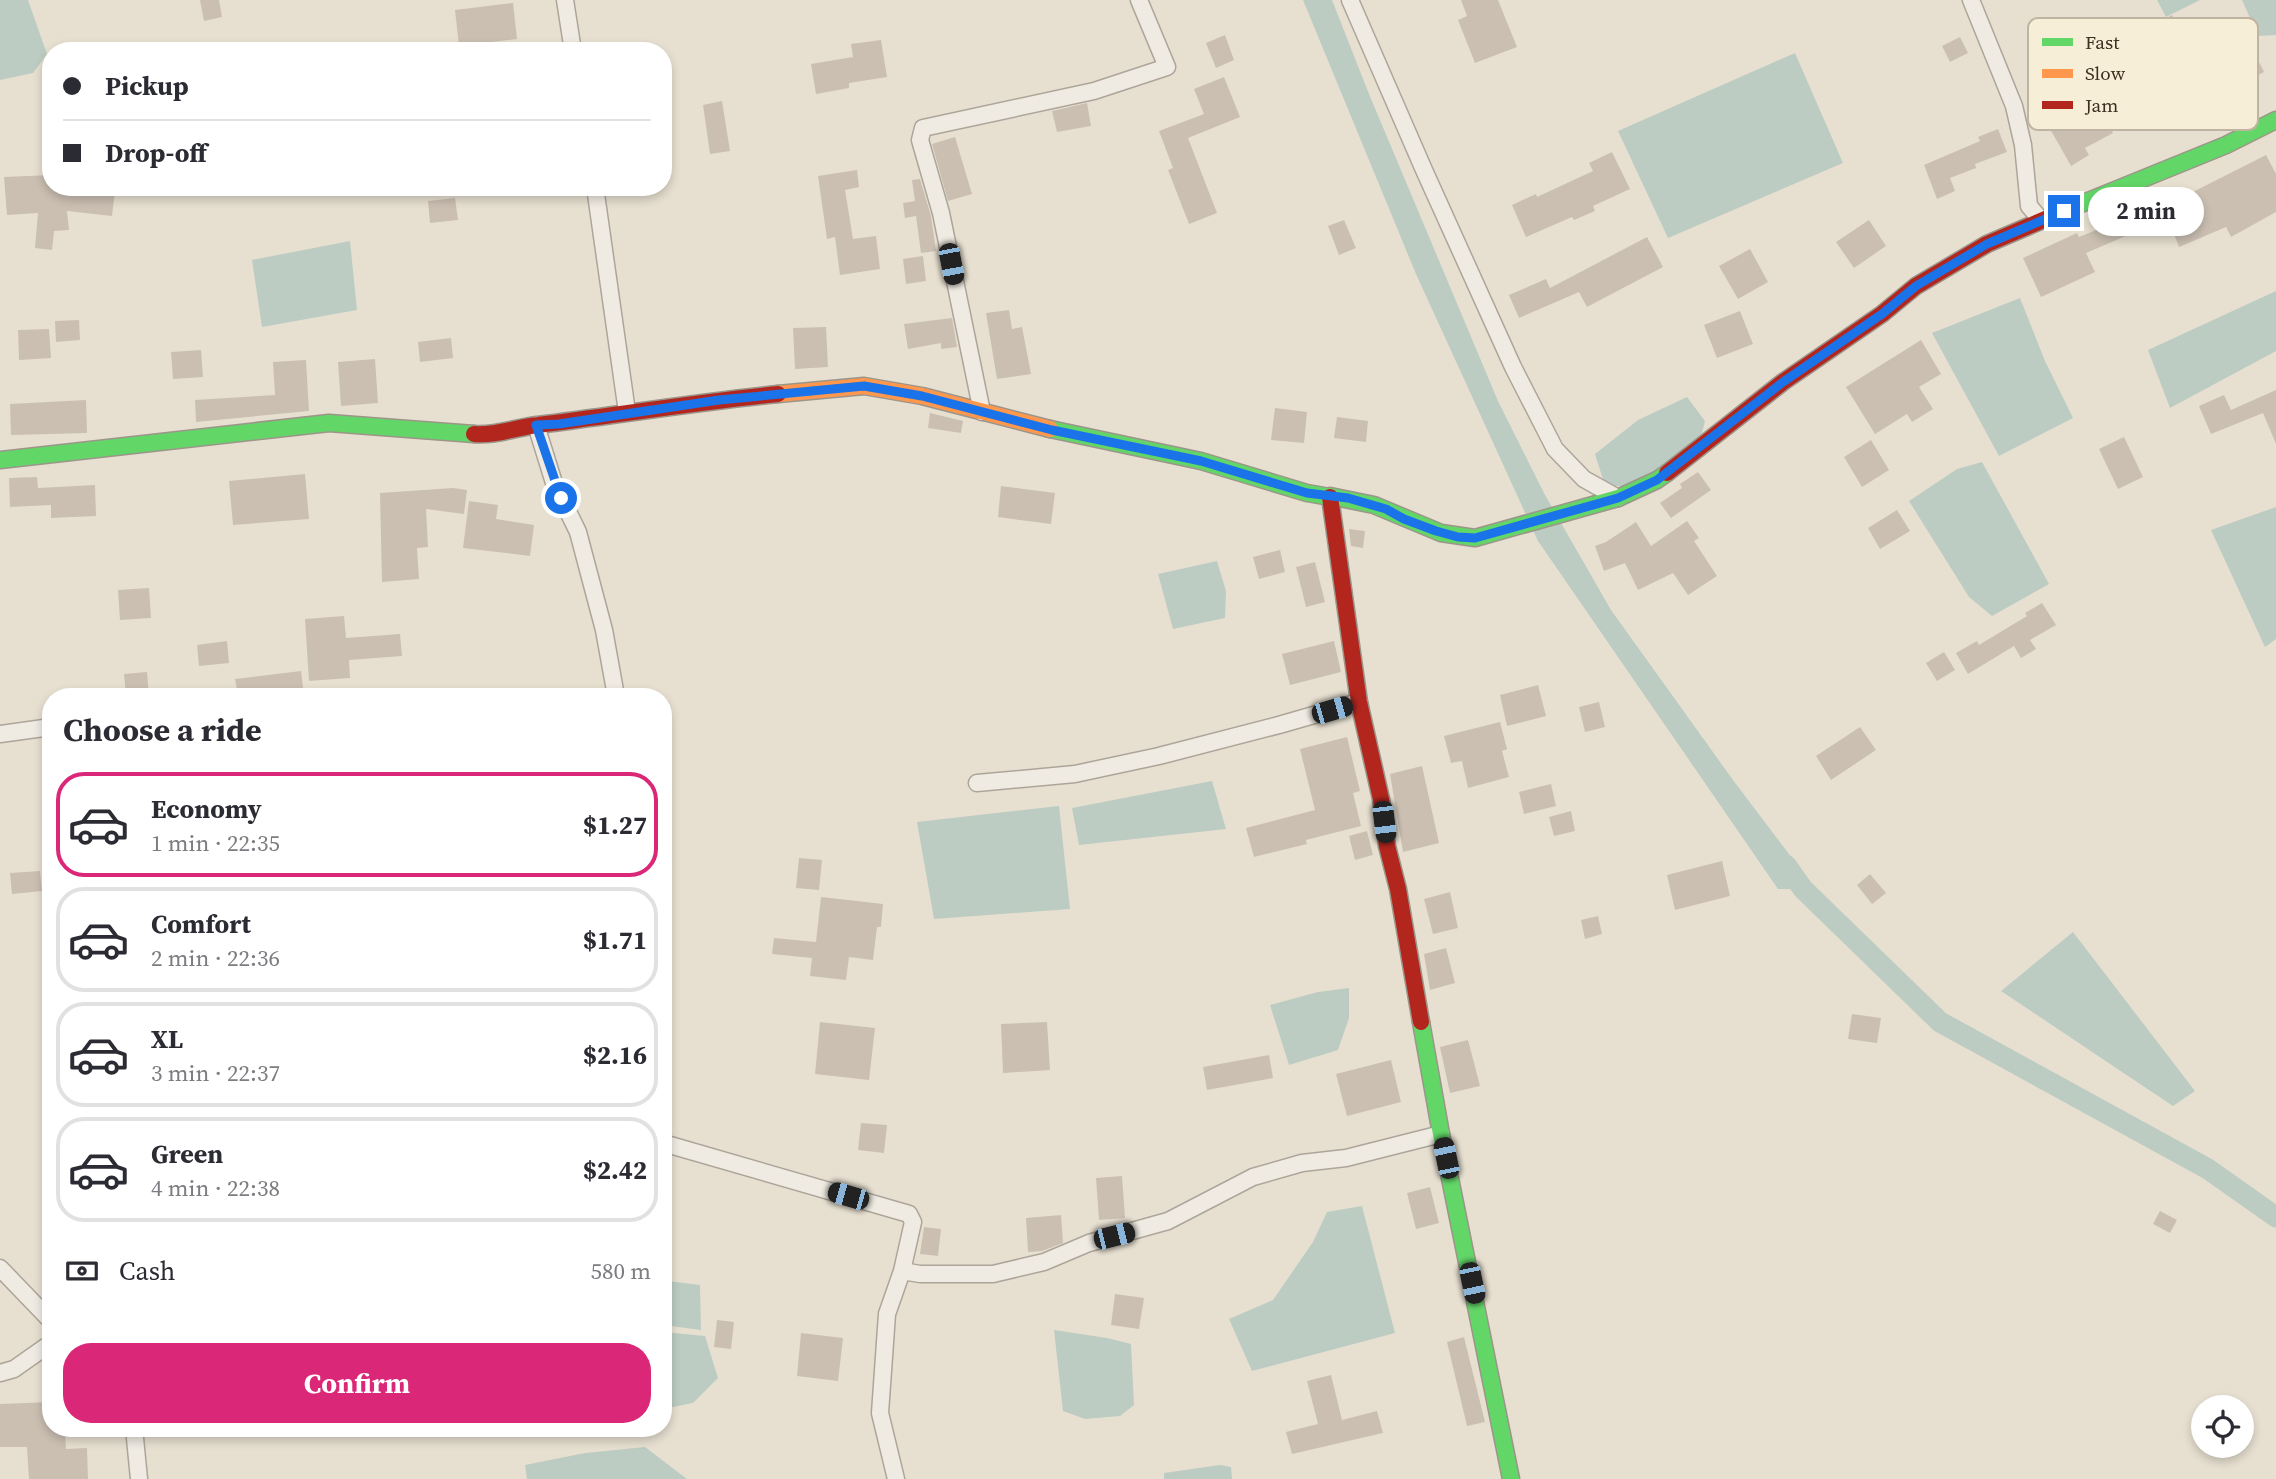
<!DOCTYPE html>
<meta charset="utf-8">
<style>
body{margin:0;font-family:"Source Serif 4",serif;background:#f7f7f7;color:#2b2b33;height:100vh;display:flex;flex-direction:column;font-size:26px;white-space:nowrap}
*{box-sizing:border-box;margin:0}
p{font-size:23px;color:#7c7c81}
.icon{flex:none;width:38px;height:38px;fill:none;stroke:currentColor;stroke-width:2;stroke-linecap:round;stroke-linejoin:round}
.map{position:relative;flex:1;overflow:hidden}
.drawer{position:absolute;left:42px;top:688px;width:630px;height:749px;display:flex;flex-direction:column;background:#fff;border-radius:28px;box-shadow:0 4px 10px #0003}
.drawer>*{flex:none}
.guide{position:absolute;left:42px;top:42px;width:630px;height:154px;border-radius:28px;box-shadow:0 4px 10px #0003;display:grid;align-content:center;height:154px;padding:0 21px;background:#fff}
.tools{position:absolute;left:2191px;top:1395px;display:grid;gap:14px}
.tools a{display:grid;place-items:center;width:63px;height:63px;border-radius:50%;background:#fff;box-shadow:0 4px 10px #0003;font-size:35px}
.end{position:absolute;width:32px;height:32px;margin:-16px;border:9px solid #1a73e8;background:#fff;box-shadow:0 0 0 4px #fff}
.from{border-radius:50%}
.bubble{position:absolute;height:49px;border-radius:24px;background:#fff;box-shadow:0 4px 10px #0003;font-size:23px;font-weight:700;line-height:49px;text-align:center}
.car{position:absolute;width:21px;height:42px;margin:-21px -10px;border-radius:9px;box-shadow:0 0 5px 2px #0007;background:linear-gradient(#222 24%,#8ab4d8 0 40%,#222 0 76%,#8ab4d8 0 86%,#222 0)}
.guide b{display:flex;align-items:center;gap:24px;height:66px;font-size:26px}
.guide b+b{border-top:2px solid #e1e1e2}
.guide i{width:18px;height:18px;background:#2b2b33}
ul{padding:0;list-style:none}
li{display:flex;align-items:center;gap:21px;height:105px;margin:0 14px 10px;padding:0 7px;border:4px solid #e1e1e2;border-radius:28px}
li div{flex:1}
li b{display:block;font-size:26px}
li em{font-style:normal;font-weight:700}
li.on{border-color:#db2777}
li>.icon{width:63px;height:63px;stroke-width:1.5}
h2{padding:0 21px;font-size:32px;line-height:84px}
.pay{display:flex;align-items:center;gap:18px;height:77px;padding:0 21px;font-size:26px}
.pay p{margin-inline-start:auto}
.action{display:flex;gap:14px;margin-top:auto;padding:14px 21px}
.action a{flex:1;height:80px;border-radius:28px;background:#db2777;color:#fff;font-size:28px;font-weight:700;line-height:80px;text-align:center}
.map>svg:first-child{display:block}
.water{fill:#bcccc2}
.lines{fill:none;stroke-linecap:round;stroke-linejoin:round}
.canal{stroke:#bcccc2;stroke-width:21}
.building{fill:#cbbfb2}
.street-casing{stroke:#ada599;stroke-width:19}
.fast-casing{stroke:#9c958a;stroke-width:19}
.slow-casing{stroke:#9c958a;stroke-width:19}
.jam-casing{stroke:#9c958a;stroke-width:19}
.street{stroke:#efebe3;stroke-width:16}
.fast{stroke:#63d668;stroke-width:16}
.slow{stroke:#ff974d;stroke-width:16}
.jam{stroke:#b3261e;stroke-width:16}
.route{stroke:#1a73e8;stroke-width:9}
.key{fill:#f7eed8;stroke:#bfb4a1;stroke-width:2}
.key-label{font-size:19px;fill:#3d2e20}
</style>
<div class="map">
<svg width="2276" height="1479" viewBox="0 0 2276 1479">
<rect width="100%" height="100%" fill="#e7e0d1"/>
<path class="water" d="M0,0H28L47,54L33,73L0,80Z
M1303,0H1332L1369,94L1498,401L1545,495L1611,610L1733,780L1798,866L1803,889H1778L1538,541L1416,274Z
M2157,0H2200L2166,17Z
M2242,0H2276V35L2258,36Z
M1795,53L1843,163L1668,238L1618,131Z
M350,241L357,310L262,327L252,260Z
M2276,291V351L2170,408L2148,350Z
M2020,298L2045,361L2073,418L1999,456L1932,333Z
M1687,397L1705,421L1702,433L1643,486H1605L1595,454L1638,420Z
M1982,462L2049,584L1992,616L1969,597L1909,501L1957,469Z
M2276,507V639L2265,647L2211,530Z
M1217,561L1226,591L1225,618L1173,629L1158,574Z
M1212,781L1226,829L1079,845L1072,808Z
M1059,806L1070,909L934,919L917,822Z
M2073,932L2195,1091L2173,1106L2001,991Z
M1349,988V1018L1338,1050L1289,1065L1270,1005L1318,992Z
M1362,1206L1395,1333L1252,1371L1229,1319L1273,1300L1313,1242L1327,1212Z
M668,1281L700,1285L701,1330L663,1325Z
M1054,1330L1107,1338L1131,1344L1134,1405L1120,1416L1085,1419L1063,1411Z
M663,1332L705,1336L718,1378L693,1403L663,1409Z
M645,1447L687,1479H527L525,1465L585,1453Z
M1220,1465L1231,1467L1232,1479H1164V1473Z"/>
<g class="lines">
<path class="canal" d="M1786,865L1803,889L1940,1022L2208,1169L2276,1217"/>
</g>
<path class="building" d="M200,0H219L222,17L204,21Z
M1461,0H1498L1517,47L1475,63L1458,20L1467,16Z
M513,3L517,39L459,46L455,10Z
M2172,15L2200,63L2146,95L2118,47Z
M1225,35L1234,60L1216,68L1206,43Z
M1960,37L1968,53L1950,62L1942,46Z
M881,40L887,77L849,83V88L816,94L811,64L853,57L851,44Z
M2248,40L2264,72L2245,82L2228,50Z
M1224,77L1240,117L1188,138L1217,213L1189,224L1168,170L1173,168L1159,131L1204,114L1194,89Z
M722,101L730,151L710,154L703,105Z
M2098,102L2113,133L2085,148L2089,155L2071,166L2045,120L2063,109L2068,117Z
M1087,103L1091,126L1057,132L1052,111Z
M1998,129L2007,152L1975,164L1976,168L1950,178L1955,191L1937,199L1924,165L1980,141L1978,137Z
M955,137L972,194L948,201L932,144Z
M1612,152L1630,189L1593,206L1595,211L1574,220L1572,217L1526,237L1512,205L1536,194L1537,197L1593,171L1589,163Z
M2266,155L2276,174V212L2231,237L2226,227L2179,247L2168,218L2086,253L2095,272L2041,297L2023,258L2077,233L2079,237L2182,195L2183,197Z
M857,170L859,187L845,190L853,239L876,236L880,269L840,275L835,237L827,239L818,176Z
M51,175V187H83L115,191L112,216L67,211L69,230L54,231L52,250L35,248L38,213L7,215L4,177Z
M920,179L931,216L936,251L921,253L916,216L905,218L903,203L915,201L912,180Z
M455,198L458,220L430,223L428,201Z
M1344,220L1356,248L1339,255L1328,226Z
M1869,220L1886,246L1854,268L1836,242Z
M1647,237L1663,267L1587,307L1579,292L1519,318L1509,295L1546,279L1550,288Z
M1750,249L1768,282L1738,299L1719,266Z
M923,256L926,281L906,284L903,259Z
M1009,310L1012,329L1022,327L1031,374L997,379L986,313Z
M1740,311L1753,344L1717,358L1704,325Z
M952,318L957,347L941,349V343L908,349L904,324Z
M79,320L80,340L56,342L55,321Z
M826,327L828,367L795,369L793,328Z
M49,329L51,358L19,360L18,330Z
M451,338L453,358L420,362L418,342Z
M1921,340L1941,374L1919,387L1933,409L1912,422L1907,414L1875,434L1846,387Z
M201,350L203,377L173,379L171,352Z
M375,359L378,403L341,406L338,362Z
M306,360L309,411L196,422L195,400L275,395L273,362Z
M2276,390V444L2263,413L2211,434L2199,406L2224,395L2231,410Z
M86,400L87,433L11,435L10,404Z
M1275,408L1307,412L1304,443L1271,440Z
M930,413L963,421L961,433L928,428Z
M1337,417L1368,421L1366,442L1334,438Z
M2124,437L2143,477L2118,489L2099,449Z
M1871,440L1889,470L1862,487L1844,457Z
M1698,472L1711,490L1671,518L1660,503L1682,488L1680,484Z
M305,474L309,519L233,525L229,481Z
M37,477L38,488L95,485L96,516L51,518V505L10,507L9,478Z
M1001,486L1055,493L1051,524L998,517Z
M453,488L467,490L464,514L426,509L428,547L417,548L419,579L382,582L380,493Z
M469,501L498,505L496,519L534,525L530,556L463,548Z
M1897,510L1910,531L1880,549L1868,528Z
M1687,521L1699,538L1694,541L1717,576L1688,595L1673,573L1638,590L1625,563L1604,571L1595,546L1606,542L1636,522L1651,546Z
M1349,529L1365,531L1363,548L1351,546Z
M1280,550L1285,572L1259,579L1253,557Z
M1315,562L1325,602L1306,607L1296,567Z
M149,588L151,618L120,620L118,590Z
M2042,603L2056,625L2030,640L2036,649L2021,658L2014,646L1968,674L1956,653L1977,641L1979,645L2027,616L2025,613Z
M344,616L346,638L400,634L402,656L349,660L350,678L309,681L305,619Z
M227,641L229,663L199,666L197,645Z
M1334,641L1341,672L1290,685L1282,654Z
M1944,652L1955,670L1937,681L1926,663Z
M301,671L304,696H238L235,679Z
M147,672L149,696H126L124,674Z
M1538,685L1546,716L1507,726L1500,695Z
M1599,702L1605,727L1585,732L1579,707Z
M1500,722L1507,749L1502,751L1509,777L1468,788L1462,761L1451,763L1444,736Z
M1860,727L1876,750L1831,780L1816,756Z
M1347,737L1360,791L1353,793L1361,826L1306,840L1307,844L1254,857L1246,828L1315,810L1300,749Z
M1422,766L1439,843L1403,852L1390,774Z
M1551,784L1556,806L1524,814L1519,792Z
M1571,811L1575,831L1554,836L1549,817Z
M1367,831L1373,855L1355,860L1349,836Z
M799,858L822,860L819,890L796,888Z
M1722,861L1730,896L1675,910L1667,875Z
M40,871L42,891L12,894L10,873Z
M1870,874L1886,893L1872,904L1857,885Z
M1450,892L1458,928L1433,934L1424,899Z
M821,897L883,904L881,927H877L873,960L849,957L846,980L810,976L812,958L772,954L774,938L816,942Z
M1598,916L1602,934L1585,939L1581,920Z
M1446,948L1455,983L1430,990L1424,954Z
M1852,1014L1881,1018L1877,1043L1848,1039Z
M820,1022L875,1028L869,1080L815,1074Z
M1047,1022L1050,1070L1003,1073L1001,1024Z
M1468,1040L1480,1086L1450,1093L1440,1047Z
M1269,1055L1273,1078L1207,1090L1203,1067Z
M1391,1060L1401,1102L1347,1116L1336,1074Z
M861,1123L887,1125L884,1153L858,1150Z
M1122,1176L1125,1218L1099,1220L1096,1178Z
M1430,1187L1439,1223L1416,1229L1407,1193Z
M2160,1211L2177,1220L2170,1233L2153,1224Z
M1061,1215L1063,1243L1042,1251L1028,1252L1026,1218Z
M924,1227L941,1229L938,1256L920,1254Z
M1115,1294L1144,1298L1139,1329L1111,1325Z
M717,1320L734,1322L731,1349L714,1347Z
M801,1333L843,1338L838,1381L797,1376Z
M1464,1337L1485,1422L1467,1426L1447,1342Z
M1331,1375L1342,1420L1377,1411L1383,1433L1292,1454L1286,1432L1318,1424L1307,1381Z
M51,1402V1428H65L66,1449L87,1448L88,1479H29L27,1447H0V1404Z"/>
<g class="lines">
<g class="street-casing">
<path id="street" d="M565,0L573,51
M1350,0L1424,170L1513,367L1555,449L1584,479L1618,498
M1971,0L2014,106L2023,145L2029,206L2041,220
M595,187L627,412
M982,412L941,213L920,140L923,128L1094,91L1167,67L1139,0
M536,425L554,483L578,532L604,630L616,696
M0,734L51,727
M977,783L1075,774L1159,756L1279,725L1359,702
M663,1143L909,1214L913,1222L902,1271L887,1314L880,1413L896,1479
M0,1268L51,1321
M902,1271L920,1274H993L1044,1262L1089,1243L1168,1221L1253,1177L1302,1163L1346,1158L1441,1134
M0,1373L14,1369L51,1343
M134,1428L139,1479"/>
</g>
<g class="fast-casing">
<path id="fast" d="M2071,208L2226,145L2276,120
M1050,429L1201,461L1307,493L1330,497
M0,460L329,423L474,434
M1330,496L1374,505L1441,533L1475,538L1618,498L1657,480L1667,473
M1421,1022L1441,1134L1511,1479"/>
</g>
<g class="slow-casing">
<path id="slow" d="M778,394L864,386L922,396L1050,429"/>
</g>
<g class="jam-casing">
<path id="jam" d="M474,434C496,436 517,427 538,425C618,415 698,402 778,394
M1667,473L1783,382L1882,314L1916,286L1987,244L2071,208
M1330,497L1359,702L1381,799L1387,846L1398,889L1421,1022"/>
</g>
<use href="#street" class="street"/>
<use href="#fast" class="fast"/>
<use href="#slow" class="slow"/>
<use href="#jam" class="jam"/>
</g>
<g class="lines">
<path class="route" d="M561,498L536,425L559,424L719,400L864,386L922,396L1052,430L1201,461L1307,493L1348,498L1386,509L1404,519L1436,531L1458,537L1475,538L1618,498L1657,480L1783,382L1882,314L1916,286L1987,244L2064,211"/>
</g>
<rect x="2028" y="18" width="230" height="112" rx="10" class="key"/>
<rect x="2042" y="38" width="31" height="8" fill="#63d668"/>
<rect x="2042" y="69" width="31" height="9" fill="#ff974d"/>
<rect x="2042" y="101" width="31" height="8" fill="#b3261e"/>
<g class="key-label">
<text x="2085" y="49">Fast</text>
<text x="2085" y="80">Slow</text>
<text x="2085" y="112">Jam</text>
</g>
</svg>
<div class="tools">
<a><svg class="icon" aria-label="locate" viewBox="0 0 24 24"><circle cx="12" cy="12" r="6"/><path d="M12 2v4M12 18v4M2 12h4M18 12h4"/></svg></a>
</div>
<i class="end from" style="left:561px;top:498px"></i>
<i class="end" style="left:2064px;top:211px"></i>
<div class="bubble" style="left:2088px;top:187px;width:116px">2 min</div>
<i class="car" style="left:951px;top:264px;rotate:169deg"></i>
<i class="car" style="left:1332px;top:710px;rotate:74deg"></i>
<i class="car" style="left:1384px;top:822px;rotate:173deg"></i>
<i class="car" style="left:1446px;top:1158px;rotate:348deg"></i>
<i class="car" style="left:848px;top:1196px;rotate:286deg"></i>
<i class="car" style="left:1114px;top:1236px;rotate:76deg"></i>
<i class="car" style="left:1472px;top:1283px;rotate:168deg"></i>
<div class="guide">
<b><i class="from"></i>Pickup</b>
<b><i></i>Drop-off</b>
</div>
<section class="drawer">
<h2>Choose a ride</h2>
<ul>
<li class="on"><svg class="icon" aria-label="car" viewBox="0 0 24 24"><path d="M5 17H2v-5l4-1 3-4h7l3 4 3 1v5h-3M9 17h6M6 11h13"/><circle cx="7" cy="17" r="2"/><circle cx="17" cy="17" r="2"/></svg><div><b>Economy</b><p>1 min · 22:35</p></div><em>$1.27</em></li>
<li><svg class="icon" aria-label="car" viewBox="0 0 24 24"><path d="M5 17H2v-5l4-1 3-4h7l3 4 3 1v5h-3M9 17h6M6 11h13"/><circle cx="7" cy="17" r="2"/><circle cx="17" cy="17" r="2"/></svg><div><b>Comfort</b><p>2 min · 22:36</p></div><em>$1.71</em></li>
<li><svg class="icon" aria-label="car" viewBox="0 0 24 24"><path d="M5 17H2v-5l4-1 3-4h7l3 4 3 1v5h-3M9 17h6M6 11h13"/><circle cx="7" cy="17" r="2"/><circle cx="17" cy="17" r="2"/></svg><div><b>XL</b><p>3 min · 22:37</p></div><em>$2.16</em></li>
<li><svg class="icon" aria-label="car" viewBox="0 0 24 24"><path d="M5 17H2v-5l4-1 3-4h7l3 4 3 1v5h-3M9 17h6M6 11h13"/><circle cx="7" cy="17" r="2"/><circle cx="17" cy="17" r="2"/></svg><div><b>Green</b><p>4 min · 22:38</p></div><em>$2.42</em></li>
</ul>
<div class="pay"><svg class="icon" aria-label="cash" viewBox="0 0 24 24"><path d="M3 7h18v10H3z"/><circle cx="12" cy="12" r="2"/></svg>Cash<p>580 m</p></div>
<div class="action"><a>Confirm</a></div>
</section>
</div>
